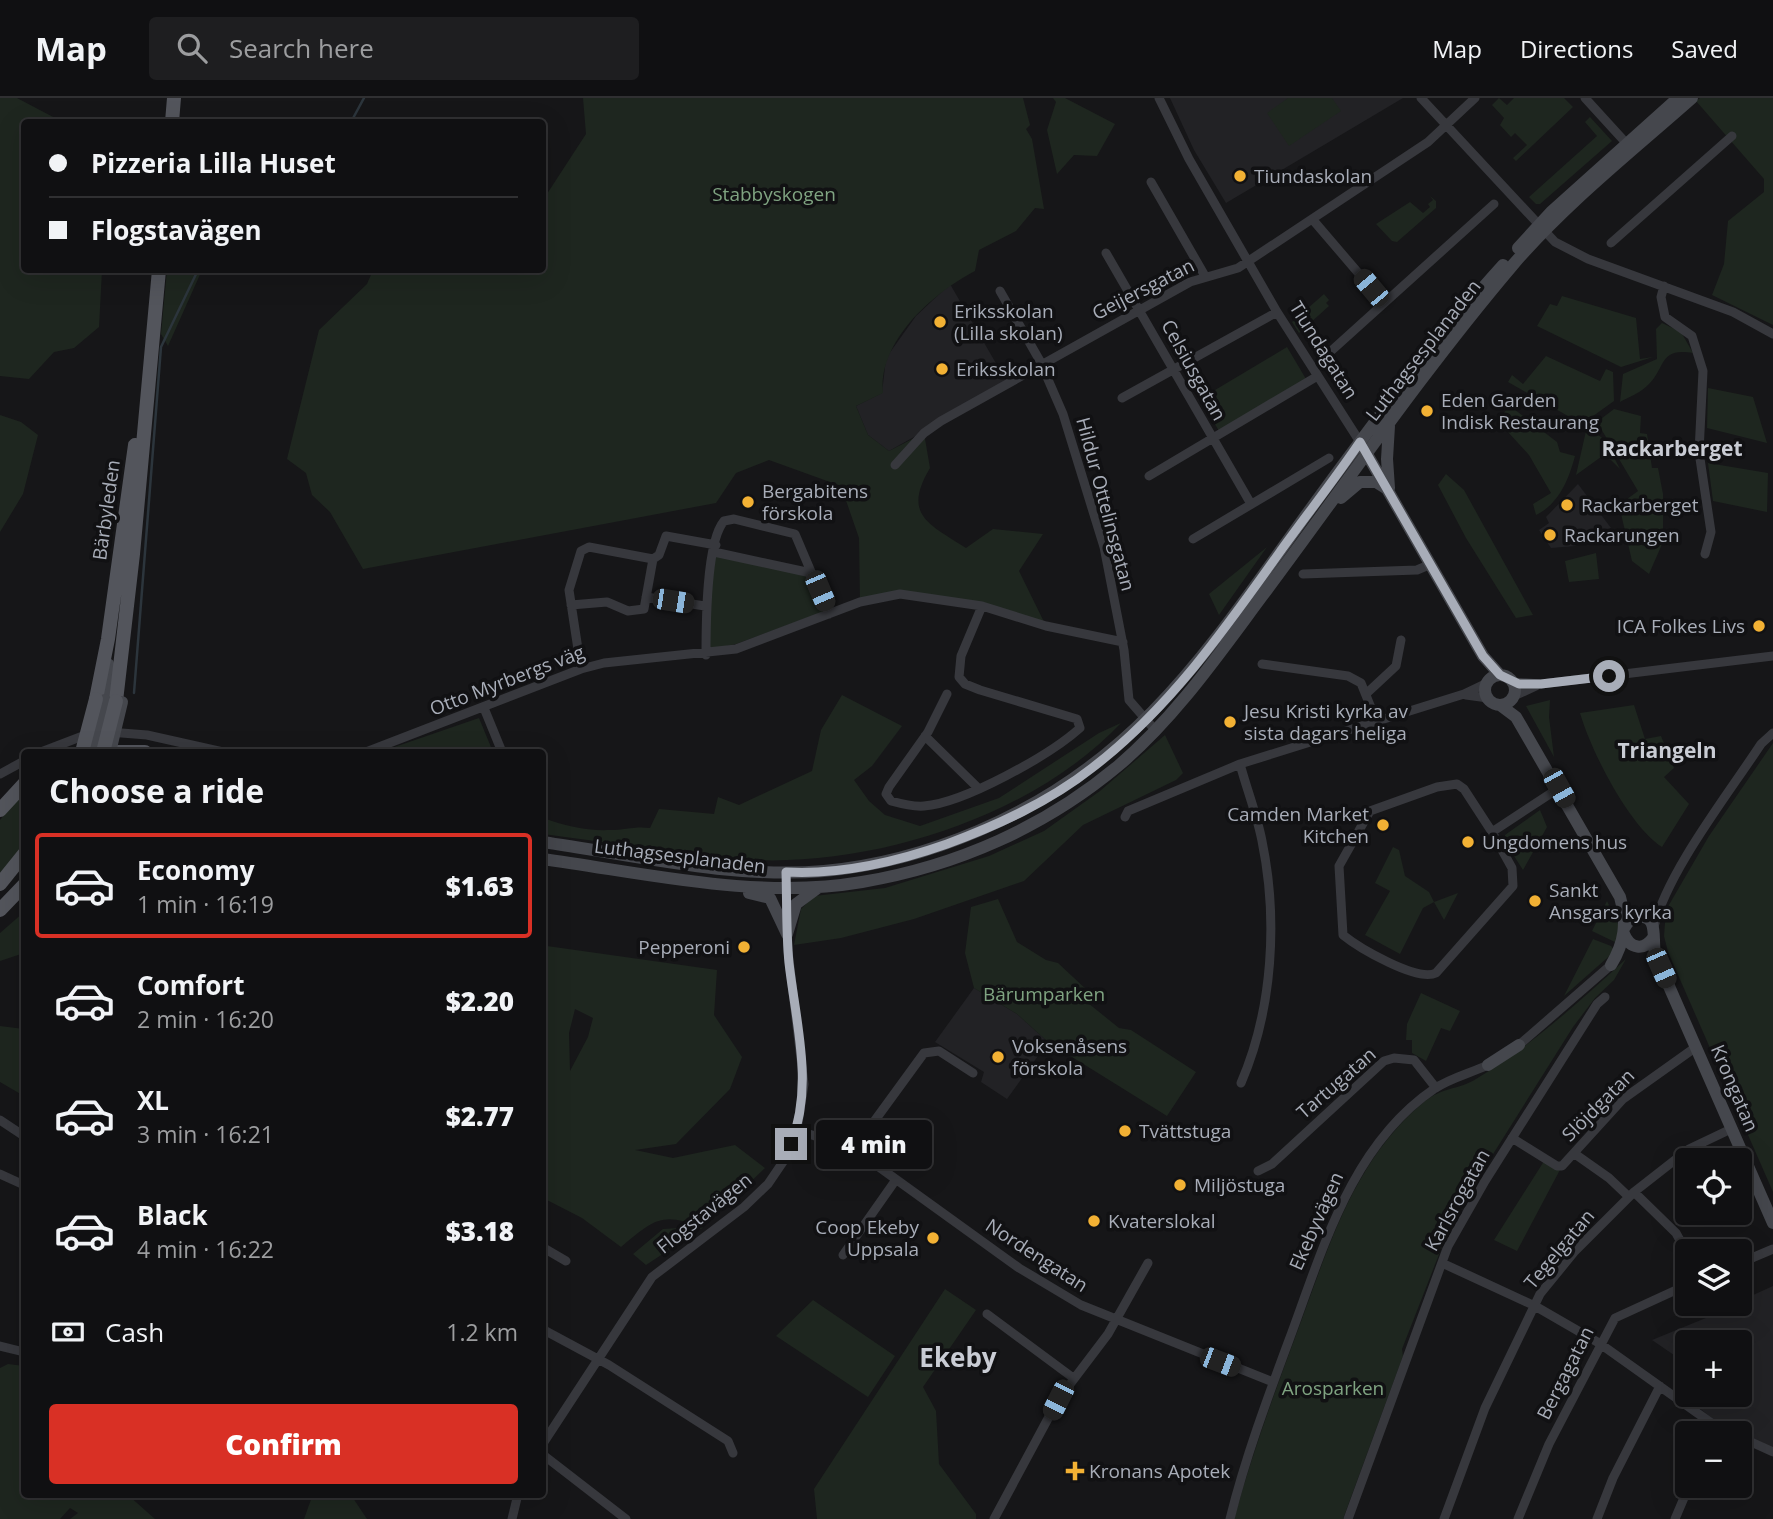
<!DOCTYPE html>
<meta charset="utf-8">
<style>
body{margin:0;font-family:"Open Sans",sans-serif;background:#1e1e20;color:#f1f3f6;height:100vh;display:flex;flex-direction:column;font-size:26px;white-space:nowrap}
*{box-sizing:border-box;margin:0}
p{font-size:23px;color:#9c9d9f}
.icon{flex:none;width:38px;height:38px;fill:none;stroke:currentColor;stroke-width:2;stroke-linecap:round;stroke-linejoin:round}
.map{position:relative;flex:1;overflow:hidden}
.details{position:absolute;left:21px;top:651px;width:525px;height:749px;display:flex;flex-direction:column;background:#101012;border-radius:7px;box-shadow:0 7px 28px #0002,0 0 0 2px #303032}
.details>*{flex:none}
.top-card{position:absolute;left:21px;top:21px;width:525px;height:154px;border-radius:7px;box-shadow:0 7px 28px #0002,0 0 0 2px #303032;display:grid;align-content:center;height:154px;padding:0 28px;background:#101012}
.tools{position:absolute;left:1675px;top:1050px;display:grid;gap:14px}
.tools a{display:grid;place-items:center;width:77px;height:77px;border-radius:7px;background:#101012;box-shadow:0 7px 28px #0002,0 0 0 2px #303032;font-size:35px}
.end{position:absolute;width:32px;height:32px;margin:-16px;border:9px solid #a8adb8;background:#111;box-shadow:0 0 0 4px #111}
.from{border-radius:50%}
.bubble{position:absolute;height:49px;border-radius:7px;background:#101012;box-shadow:0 7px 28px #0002,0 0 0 2px #303032;font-size:23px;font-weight:800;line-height:49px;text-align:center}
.car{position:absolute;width:21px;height:42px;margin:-21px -10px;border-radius:9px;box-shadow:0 0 5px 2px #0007;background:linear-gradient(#222 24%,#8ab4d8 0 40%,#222 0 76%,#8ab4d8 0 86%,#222 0)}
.top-card b{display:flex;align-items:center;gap:24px;height:66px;font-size:26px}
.top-card b+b{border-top:2px solid #303032}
.top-card i{width:18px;height:18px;background:#f1f3f6}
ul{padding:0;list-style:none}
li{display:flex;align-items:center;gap:21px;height:105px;margin:0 14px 10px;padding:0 14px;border:4px solid transparent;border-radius:7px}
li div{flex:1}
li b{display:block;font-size:26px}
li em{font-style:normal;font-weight:800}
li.active{border-color:#d93025}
li>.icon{width:63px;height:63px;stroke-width:1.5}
h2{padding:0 28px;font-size:32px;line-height:84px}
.pay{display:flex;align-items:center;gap:18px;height:77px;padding:0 28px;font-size:26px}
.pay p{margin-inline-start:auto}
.button{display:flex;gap:14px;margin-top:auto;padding:14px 28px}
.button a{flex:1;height:80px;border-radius:7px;background:#d93025;color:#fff;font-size:28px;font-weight:800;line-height:80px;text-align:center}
header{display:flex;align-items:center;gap:42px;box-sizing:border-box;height:98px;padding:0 35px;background:#101012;border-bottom:2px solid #303032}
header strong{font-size:33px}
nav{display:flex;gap:38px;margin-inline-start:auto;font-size:24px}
.search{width:490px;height:63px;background:#1e1e20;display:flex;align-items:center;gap:18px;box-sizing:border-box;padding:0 24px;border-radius:7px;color:#9c9d9f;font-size:26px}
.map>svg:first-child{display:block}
.built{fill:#222225}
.green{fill:#1e261f;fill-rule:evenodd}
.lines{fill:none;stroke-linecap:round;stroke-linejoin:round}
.stream{stroke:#2c353c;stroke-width:2.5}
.street{stroke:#37383d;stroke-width:9}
.secondary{stroke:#45474d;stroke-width:12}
.primary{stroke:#53555c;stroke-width:14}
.secondary-bridge{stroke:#45474d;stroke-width:12}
.primary-bridge{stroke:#53555c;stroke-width:14}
.route{stroke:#a8adb8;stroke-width:9}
.poi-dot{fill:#f2b134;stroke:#111113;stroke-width:2.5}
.labels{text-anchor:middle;stroke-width:7;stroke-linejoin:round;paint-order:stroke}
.poi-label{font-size:19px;fill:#a8adb8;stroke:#111113;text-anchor:start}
.park-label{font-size:19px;fill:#7fa381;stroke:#111113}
.street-label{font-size:19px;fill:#a8adb8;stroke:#111113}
.neighbourhood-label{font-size:21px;font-weight:bold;fill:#c9ccd4;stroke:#111113}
.district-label{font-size:26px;font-weight:bold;fill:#c9ccd4;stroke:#111113}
</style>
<header>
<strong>Map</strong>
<div class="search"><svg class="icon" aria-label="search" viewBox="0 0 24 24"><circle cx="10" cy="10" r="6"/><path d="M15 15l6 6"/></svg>Search here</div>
<nav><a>Map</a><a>Directions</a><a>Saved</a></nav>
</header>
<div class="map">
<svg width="1773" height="1421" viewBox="0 0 1773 1421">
<rect width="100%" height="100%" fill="#161618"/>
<path class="built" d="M1170,0H1403L1226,105L1194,52Z
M950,186L1008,286L889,353L868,337L856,308L882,295L886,260L916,218Z
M1578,386L1611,430L1575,448L1551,450L1539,432L1549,425L1546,419Z
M974,890L1017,916L1048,944L1007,1001L981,984L984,974L935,944Z
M1773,1188V1350L1719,1326L1688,1301L1692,1297H1740V1244H1687V1266L1652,1242L1740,1206V1203Z"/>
<path class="green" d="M0,0H17L55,20L54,24H24V172H102L99,229L74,250L54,254L29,281L0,278Z
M583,0H1023L1030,27L1026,31L1032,41L1044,111L1035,110L1016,133L979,152L975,173C933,195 878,243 883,295L856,308L868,337L889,353L924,335L930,370C902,417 929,426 966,450L993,431L1043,436L1019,473L1046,528L922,498L860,504L859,440L841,388L769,362L736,375L716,405L363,471L330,414L312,397L306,375L287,361L319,232L367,186L373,172H542L543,102L586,36Z
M1053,0H1065L1115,26L1097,58L1074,57L1057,76L1047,32L1056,4Z
M1288,0H1332L1341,13L1289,48L1267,15Z
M1499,0L1507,7L1514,0H1564L1573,9L1516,63L1513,60L1527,47L1515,35L1511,39L1500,27L1504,20L1492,7Z
M1700,0H1773V227L1712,197L1724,166L1728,123L1764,94V81L1696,3Z
M1590,19L1612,43L1540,106H1536L1529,99L1597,38L1585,24Z
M1430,98L1436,103V110L1397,144L1392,143L1376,126L1410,104L1423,115L1430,109L1428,106L1433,102Z
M167,172H202L168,248L161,236Z
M1324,196L1329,202L1326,205L1329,208L1299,235L1292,224Z
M1562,198L1636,220L1640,261L1653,259L1621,269L1537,228L1550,206L1557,208Z
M1662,225L1681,234L1693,255C1659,249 1666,269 1649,286C1642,294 1629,299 1620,304L1623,276L1657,261L1656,231Z
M1287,249L1306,281L1219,333L1200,301Z
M1546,258L1600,283L1606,271L1613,274L1614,303L1582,326L1508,284L1512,277L1523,286Z
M1708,290L1753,299L1767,345L1707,330Z
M1510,308L1557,344L1560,354L1575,358C1569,381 1559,406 1536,417L1533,406L1551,395L1529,357L1497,322Z
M1614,311L1641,318L1640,335L1647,336L1652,370H1658L1663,396V444L1649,476L1632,463L1619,407L1638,393L1597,324Z
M0,317L21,324L38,337L23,396L0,434Z
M1590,331L1605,342L1620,371L1605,356L1576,377L1586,333Z
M1708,365L1768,375L1767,414L1713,403Z
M1446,376L1464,392L1533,517L1516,520L1466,440L1438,387Z
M1267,449L1219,517L1209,496Z
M714,454L811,475L828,512L736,546L706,552Z
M1596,455L1599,481L1569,484L1565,463Z
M842,597L902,628L872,668L854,682L869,703L885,717L920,728L999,700L1099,635L1121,625C1032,720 866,772 737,761C672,756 607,744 543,736V720C565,728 587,733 610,732C625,732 635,728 650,730L659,711L714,716L718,699L739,707L812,673L821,632Z
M1550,602L1549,619L1554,659L1526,608Z
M1634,607L1645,641L1661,638L1674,670L1664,679L1689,706L1662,749C1629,728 1591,653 1580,615Z
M479,620L493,654H380Z
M1165,637L1183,675L1176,682L1083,727L1024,783L914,821L841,840L794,847L801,811L814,798L885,790L989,758L1044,733L1100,693Z
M1773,645V1094L1668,854L1664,838L1666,812L1709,738Z
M24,692V749L0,778V722Z
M1540,712L1547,729L1523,772L1505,744V737Z
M1393,749L1399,752L1405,778L1429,794L1434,804L1458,795L1444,822L1434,804L1423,810L1400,856L1365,837L1390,793L1375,785Z
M998,801L1017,844L1046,862L1058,865L1088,893V905L1119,930L1131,932L1196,974L1167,1018L1048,944L1017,916L974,890L965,855L971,809Z
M1607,803L1618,826L1619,846L1592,833Z
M24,814V855L0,863V835Z
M1593,841L1611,848L1615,853L1564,898Z
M547,848L717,872L714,917L742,959L730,991L676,1046L635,1052L673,1060L735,1047L765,1070L701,1131C663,1111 651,1124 621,1149L582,1120L543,1100L542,852L546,854ZM575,911L593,920L588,939L570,973L569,935Z
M1626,861L1614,882L1595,900L1573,929L1454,1118L1402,1251L1403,1258L1343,1421H1234C1252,1356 1275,1293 1299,1229C1329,1148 1354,1062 1424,1004C1442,989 1458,992 1476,981C1531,948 1579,904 1626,861Z
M1421,895L1460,913L1450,933L1441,930L1426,963L1412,955V942H1406L1407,926Z
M0,928L24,931V998L0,984Z
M1546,1060L1562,1068L1517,1153L1494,1142Z
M680,1130L690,1138L646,1167L633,1156L663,1131Z
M945,1191L976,1212L923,1289L936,1313L939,1366L976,1416V1421H817L814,1391Z
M813,1202L895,1258L868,1299L776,1238Z
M8,1266L24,1268V1396L128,1397L155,1421H70L78,1415L70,1410L60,1421H0V1270Z
M313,1396L351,1397L367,1421H304Z"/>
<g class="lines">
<path class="stream" d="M351,24L364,0
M134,595L161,249L198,172"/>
<path class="street" d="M1159,0L1189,61L1277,214L1360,344
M1421,0L1555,144L1588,161L1733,214L1773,236
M1585,0L1627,46
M1151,84L1205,178
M1313,122L1384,205
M1611,145L1732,38
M1106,155L1251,406
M1664,188L1661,199L1665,219L1692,238L1703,273L1699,354L1711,434L1705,456
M1000,193L1040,263L1063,316L1104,449L1124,552L1129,602L1155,632
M1320,263L1494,106
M1122,300L1277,214
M895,367L924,335L941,323L1190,184L1238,170L1428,44L1475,0
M1149,378L1316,279
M1193,441L1329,360
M714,454L811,475
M1303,476L1417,472L1431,466
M646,499L705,508
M571,507L607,504L628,513L644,511L653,461
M706,557C706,528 706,444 724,423L734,421L795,436L829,516
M1262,566L1348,578L1361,585L1376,622
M581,571L569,492L581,453L589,449L653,461L659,457L666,438L716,447
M1513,584L1541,586L1773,558
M1367,595L1396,568L1401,542
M947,596L928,634L889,689L886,696L891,703C902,706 913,709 924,708C964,705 1050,657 1080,630L1077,621L980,592L965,586L959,579L961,558L982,508
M1466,597L1488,600
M1514,598L1536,588
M484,610L502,654
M109,634L147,637L223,654
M925,638L977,689
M41,654L88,636
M366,654L581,571L604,565L736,551L860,504L900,496L982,508L1046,528L1123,544
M1240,666C1247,692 1257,717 1262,743C1278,821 1273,911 1241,985
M0,676L24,663
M1125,719L1128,713L1240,666L1464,596L1487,585
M1492,734L1512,770L1513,788L1436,875C1417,884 1359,850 1343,837L1339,768L1370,713L1437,689L1457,686L1464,691L1492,734L1559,690
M1654,829C1667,774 1729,695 1761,646L1773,635
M1519,947L1611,867
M0,1022L24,1038
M797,1032L854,1051L1019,1170L1081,1207L1273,1284
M1512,1040L1557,1068H1562L1623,1001L1696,949
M854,1051L924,955L939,953L973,975
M1575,1056L1609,1080L1629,1099
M1258,1073L1272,1066L1384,963L1394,960L1414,962L1436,990
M0,1076L24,1087
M1634,1094L1676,1135L1687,1155
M542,1149L566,1163
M843,1157L895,1083
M1442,1165L1535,1208L1599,1245L1717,1329L1731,1335
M1740,1165L1773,1151
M987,1216L1072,1279
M542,1231L609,1267L728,1343L733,1355
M0,1248L24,1254
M1740,1339L1773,1354
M542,1347L652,1179L744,1109L768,1086L785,1061L797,1032L804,986L788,853L786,786
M542,1356L626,1421
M512,1421L518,1396
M994,1421L1058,1302L1108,1236L1148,1165
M1230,1421C1246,1357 1269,1296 1292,1234C1324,1147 1353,1046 1434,991C1450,980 1471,975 1488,967
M1348,1421L1448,1148L1485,1083L1597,906L1605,899
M1444,1421L1485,1310L1540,1196L1575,1153L1634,1094L1689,1051L1731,1031
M1518,1421L1549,1346L1615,1220L1687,1187
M1597,1421L1613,1380L1660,1288
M1675,1421L1689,1388"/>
<path class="secondary" d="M1518,150L1551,114L1678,0
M1389,328L1387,361L1389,390
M1364,351L1483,558L1500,577
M1341,400L1360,384H1376L1387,391
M1485 592a15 15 0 1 1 30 0a15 15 0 1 1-30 0Z
M105,602L108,566
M1500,607L1516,619L1620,799C1627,825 1625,844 1611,867
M542,744C634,757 731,781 824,773C877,768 929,754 978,733C1146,662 1217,538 1320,398C1378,319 1437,240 1503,167
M542,761C646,775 757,802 862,784C957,768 1045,729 1118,668C1175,620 1219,556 1263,497C1345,387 1423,273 1512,168C1565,106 1631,54 1692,0
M749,795L770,800L787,836
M1625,829C1628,824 1631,819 1638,819C1659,816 1652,842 1655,854C1656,859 1659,865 1661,870L1773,1125
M787,836L796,806L819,789
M1624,836C1630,851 1644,853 1653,840
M1488,967L1519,947"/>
<path class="primary" d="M172,24L174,0
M96,601L108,541L135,347
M116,603L133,456L159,172
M97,654H145
M0,712L24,686
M0,786L24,756
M0,812L24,787"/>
<path class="secondary-bridge" d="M92,654L105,602
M110,654L122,604"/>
<path class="primary-bridge" d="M82,654L96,601
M103,654L116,603"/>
</g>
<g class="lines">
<path class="route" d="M791,1046C814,987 796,926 789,865C786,835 787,804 786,774C840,777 896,764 947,746C998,727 1049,704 1092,670C1169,611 1226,530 1282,451C1308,415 1335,381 1360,344L1483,558L1500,577L1519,586H1541L1609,578"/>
</g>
<g class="poi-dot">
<circle cx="1240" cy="78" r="7"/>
<circle cx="940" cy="224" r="7"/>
<circle cx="942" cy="271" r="7"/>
<circle cx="1427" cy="313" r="7"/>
<circle cx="748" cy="404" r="7"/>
<circle cx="1567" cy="407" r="7"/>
<circle cx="1550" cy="437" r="7"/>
<circle cx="1759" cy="528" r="7"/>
<circle cx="1230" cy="624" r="7"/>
<circle cx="1383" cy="727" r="7"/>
<circle cx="1468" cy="744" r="7"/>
<circle cx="1535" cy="803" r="7"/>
<circle cx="744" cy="849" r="7"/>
<circle cx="998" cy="959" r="7"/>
<circle cx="1125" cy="1033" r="7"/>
<circle cx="1180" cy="1087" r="7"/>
<circle cx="1094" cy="1123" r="7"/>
<circle cx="933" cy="1140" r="7"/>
<path d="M1071.5 1362.5h7v7h7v7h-7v7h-7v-7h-7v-7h7z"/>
</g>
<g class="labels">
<g class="poi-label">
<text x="1254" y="85">Tiundaskolan</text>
<text x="954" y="220">Eriksskolan<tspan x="954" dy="22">(Lilla skolan)</tspan></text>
<text x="956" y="278">Eriksskolan</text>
<text x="1441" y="309">Eden Garden<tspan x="1441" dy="22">Indisk Restaurang</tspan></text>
<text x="762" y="400">Bergabitens<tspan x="762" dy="22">förskola</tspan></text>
<text x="1581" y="414">Rackarberget</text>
<text x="1564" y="444">Rackarungen</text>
<text x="1745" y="535" text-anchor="end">ICA Folkes Livs</text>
<text x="1244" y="620">Jesu Kristi kyrka av<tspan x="1244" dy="22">sista dagars heliga</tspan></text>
<text x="1369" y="723" text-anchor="end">Camden Market<tspan x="1369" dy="22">Kitchen</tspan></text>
<text x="1482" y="751">Ungdomens hus</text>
<text x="1549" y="799">Sankt<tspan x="1549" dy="22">Ansgars kyrka</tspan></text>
<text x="730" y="856" text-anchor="end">Pepperoni</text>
<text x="1012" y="955">Voksenåsens<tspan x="1012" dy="22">förskola</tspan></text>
<text x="1139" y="1040">Tvättstuga</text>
<text x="1194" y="1094">Miljöstuga</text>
<text x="1108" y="1130">Kvaterslokal</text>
<text x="919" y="1136" text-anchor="end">Coop Ekeby<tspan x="919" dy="22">Uppsala</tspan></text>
<text x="1089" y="1380">Kronans Apotek</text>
</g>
<g class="park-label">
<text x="774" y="103">Stabbyskogen</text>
<text x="1044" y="903">Bärumparken</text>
<text x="1333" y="1297">Arosparken</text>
</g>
<g class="street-label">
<text transform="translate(1143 191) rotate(-27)" y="7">Geijersgatan</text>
<text transform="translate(1324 252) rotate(58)" y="7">Tiundagatan</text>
<text transform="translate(1423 252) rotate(-52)" y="7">Luthagsesplanaden</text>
<text transform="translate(1194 272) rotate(61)" y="7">Celsiusgatan</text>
<text transform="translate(1106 406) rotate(75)" y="7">Hildur Ottelinsgatan</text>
<text transform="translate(106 412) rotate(-82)" y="7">Bärbyleden</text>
<text transform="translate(507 582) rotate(-21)" y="7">Otto Myrbergs väg</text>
<text transform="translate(680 758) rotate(7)" y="7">Luthagsesplanaden</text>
<text transform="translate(1336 985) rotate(-41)" y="7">Tartugatan</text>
<text transform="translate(1735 990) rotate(67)" y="7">Krongatan</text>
<text transform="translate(1598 1007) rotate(-45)" y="7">Slöjdgatan</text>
<text transform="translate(1457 1102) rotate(-61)" y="7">Karlsrogatan</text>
<text transform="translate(704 1115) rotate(-39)" y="7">Flogstavägen</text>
<text transform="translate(1316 1123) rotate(-66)" y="7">Ekebyvägen</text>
<text transform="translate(1559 1151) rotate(-50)" y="7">Tegelgatan</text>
<text transform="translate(1037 1157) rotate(33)" y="7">Nordengatan</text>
<text transform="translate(1565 1275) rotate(-63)" y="7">Bergagatan</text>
</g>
<g class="neighbourhood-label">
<text x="1672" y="358">Rackarberget</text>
<text x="1667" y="660">Triangeln</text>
</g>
<g class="district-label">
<text x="958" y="1269">Ekeby</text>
</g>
</g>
</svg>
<div class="tools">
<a><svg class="icon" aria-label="locate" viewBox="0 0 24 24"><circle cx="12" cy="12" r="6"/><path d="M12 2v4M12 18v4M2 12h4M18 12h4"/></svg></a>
<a><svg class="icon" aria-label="layers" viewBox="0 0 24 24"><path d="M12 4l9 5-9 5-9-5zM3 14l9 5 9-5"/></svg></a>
<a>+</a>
<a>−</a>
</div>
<i class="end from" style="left:1609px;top:578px"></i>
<i class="end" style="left:791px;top:1046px"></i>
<div class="bubble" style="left:816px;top:1022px;width:116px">4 min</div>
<i class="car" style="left:1371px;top:190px;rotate:320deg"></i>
<i class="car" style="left:820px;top:493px;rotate:157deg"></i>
<i class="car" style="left:673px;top:503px;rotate:99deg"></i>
<i class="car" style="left:1559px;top:690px;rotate:151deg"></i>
<i class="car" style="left:1661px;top:870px;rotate:156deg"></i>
<i class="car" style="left:1220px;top:1264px;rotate:111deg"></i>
<i class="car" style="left:1058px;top:1302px;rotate:207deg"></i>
<div class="top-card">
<b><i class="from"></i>Pizzeria Lilla Huset</b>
<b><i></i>Flogstavägen</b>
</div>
<section class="details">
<h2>Choose a ride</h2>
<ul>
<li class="active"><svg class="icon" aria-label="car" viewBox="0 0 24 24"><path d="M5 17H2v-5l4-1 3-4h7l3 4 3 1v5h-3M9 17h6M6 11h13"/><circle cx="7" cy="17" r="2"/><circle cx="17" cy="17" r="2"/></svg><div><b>Economy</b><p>1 min · 16:19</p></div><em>$1.63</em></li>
<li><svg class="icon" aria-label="car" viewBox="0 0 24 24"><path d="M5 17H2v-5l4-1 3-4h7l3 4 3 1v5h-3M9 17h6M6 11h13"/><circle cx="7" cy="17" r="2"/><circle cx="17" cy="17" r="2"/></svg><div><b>Comfort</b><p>2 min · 16:20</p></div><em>$2.20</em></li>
<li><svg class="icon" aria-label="car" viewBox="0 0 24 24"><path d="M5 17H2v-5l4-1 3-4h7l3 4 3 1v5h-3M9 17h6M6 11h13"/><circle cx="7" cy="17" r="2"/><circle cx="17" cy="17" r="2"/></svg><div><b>XL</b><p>3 min · 16:21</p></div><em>$2.77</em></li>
<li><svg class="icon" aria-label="car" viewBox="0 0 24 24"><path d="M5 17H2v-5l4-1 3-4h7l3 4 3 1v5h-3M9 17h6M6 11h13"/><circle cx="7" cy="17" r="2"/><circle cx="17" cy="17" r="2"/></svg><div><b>Black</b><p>4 min · 16:22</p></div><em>$3.18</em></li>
</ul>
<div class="pay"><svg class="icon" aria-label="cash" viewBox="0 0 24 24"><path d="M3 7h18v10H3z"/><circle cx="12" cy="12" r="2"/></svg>Cash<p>1.2 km</p></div>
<div class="button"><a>Confirm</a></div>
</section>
</div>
